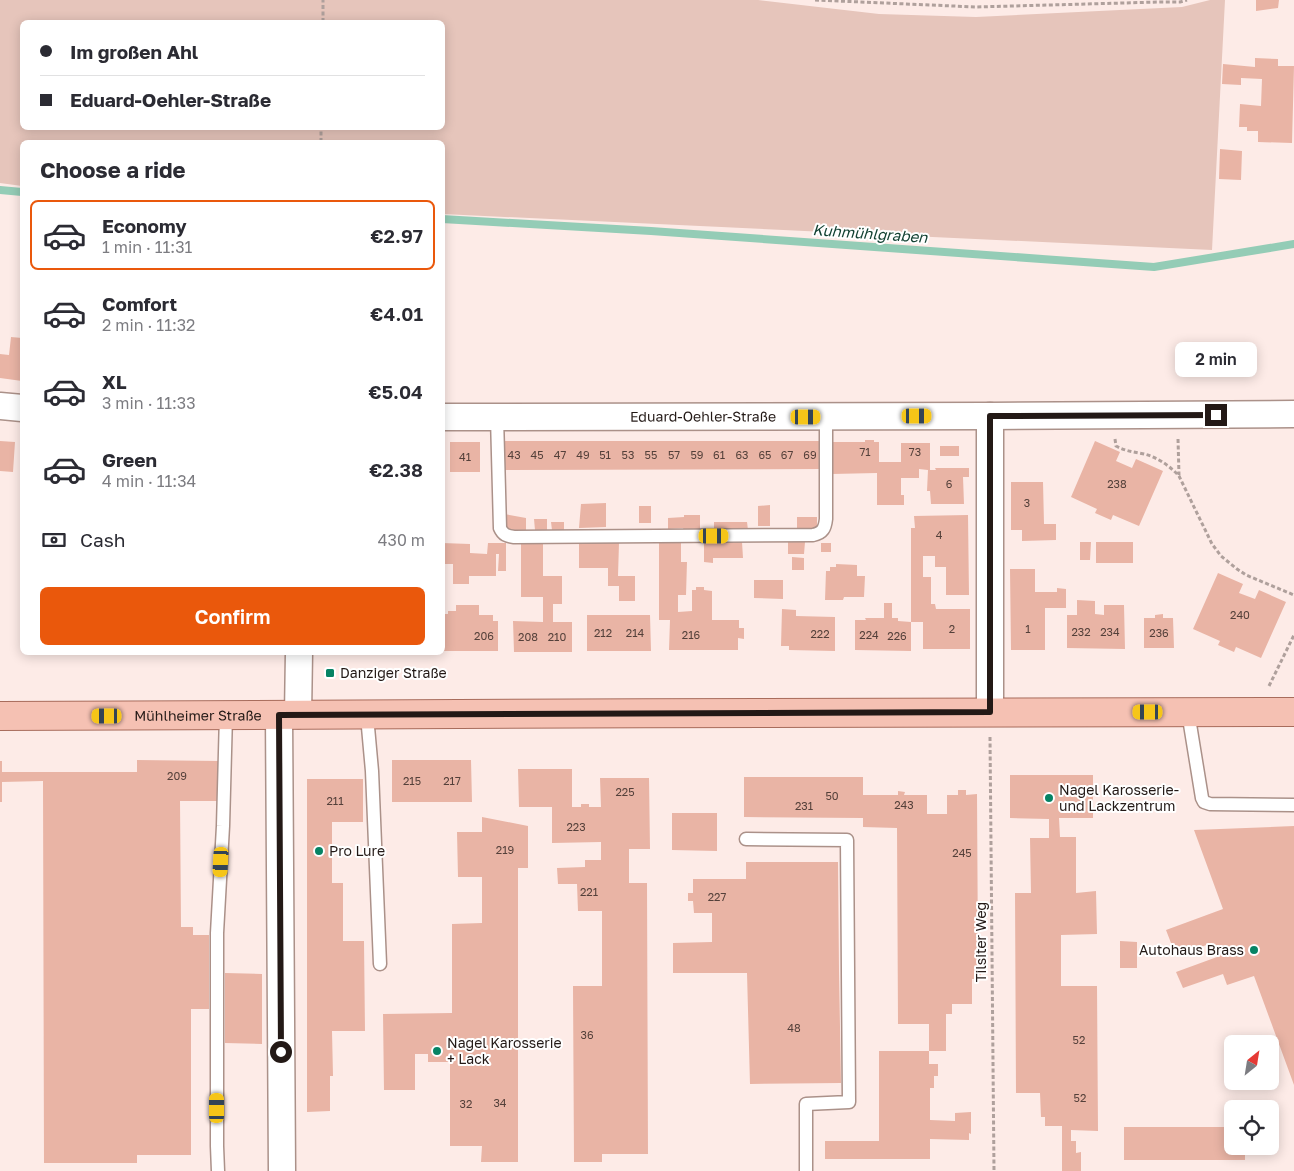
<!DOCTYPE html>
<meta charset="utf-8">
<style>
body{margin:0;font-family:"Golos Text",sans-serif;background:#f2f2f3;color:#2b2b33;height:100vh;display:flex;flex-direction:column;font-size:19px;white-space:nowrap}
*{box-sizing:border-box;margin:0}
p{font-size:16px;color:#7c7c81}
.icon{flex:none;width:28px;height:28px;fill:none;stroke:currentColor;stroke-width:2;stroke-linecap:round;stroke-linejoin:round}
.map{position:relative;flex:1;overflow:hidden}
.side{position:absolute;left:20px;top:140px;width:425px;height:515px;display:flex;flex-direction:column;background:#fff;border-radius:8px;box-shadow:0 2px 12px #0003}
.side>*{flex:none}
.guide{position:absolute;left:20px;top:20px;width:425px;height:110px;border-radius:8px;box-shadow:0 2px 12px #0003;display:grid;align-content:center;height:110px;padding:0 20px;background:#fff}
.needle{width:32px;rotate:30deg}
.buttons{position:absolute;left:1224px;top:1035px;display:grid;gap:10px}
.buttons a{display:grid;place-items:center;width:55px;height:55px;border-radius:8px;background:#fff;box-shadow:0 2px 12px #0003;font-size:25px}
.end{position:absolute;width:22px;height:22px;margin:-11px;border:6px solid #231916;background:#fff;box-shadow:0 0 0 2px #fff}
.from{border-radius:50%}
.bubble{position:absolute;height:35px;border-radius:8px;background:#fff;box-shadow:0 2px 12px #0003;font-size:16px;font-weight:600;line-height:35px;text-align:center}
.car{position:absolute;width:15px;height:30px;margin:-15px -8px;border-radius:6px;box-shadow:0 0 4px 1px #0007;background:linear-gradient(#f5c518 24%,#345 0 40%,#f5c518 0 76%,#345 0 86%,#f5c518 0)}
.guide b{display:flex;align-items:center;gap:18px;height:48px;font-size:19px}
.guide b+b{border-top:1px solid #e1e1e2}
.guide i{width:12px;height:12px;background:#2b2b33}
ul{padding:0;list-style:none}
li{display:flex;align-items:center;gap:15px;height:70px;margin:0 10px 8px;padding:0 10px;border:2px solid transparent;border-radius:8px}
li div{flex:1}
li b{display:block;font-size:19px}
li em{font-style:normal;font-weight:600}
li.selected{border-color:#ea580c}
li>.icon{width:45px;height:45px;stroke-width:1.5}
h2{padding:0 20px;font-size:22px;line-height:60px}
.pay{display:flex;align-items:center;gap:12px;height:55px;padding:0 20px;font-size:19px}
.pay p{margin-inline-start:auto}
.cta{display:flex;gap:10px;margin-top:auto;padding:10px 20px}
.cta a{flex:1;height:58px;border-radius:8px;background:#ea580c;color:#fff;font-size:20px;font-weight:600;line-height:58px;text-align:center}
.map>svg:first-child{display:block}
.green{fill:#e6c5bb;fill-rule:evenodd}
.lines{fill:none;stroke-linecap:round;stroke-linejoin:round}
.stream{stroke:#94ccb6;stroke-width:8}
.building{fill:#e9b4a5}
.service-casing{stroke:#ab9189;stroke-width:15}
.minor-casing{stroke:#ab9189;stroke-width:29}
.primary-casing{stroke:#a86c5c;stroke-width:30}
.path{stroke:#afa09c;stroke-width:3;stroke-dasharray:4 2.5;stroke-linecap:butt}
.service{stroke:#fff;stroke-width:12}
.minor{stroke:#fff;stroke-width:26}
.primary{stroke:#f5c1b3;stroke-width:28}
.route{stroke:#231916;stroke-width:6}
.poi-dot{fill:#068364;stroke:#fff;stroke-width:2}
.labels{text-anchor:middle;stroke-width:4;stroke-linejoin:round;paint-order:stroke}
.number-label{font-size:11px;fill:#54403a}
.street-label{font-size:14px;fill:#231916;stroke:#fff}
.poi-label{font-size:14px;fill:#231916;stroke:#fff;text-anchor:start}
.water-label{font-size:15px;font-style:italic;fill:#134233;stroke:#fff}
</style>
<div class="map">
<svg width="1294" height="1171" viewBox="0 0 1294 1171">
<rect width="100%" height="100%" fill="#fdebe7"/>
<path class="green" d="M0,0H758L879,14L976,17L1182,7L1210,0H1225L1212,250L443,214L442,142H22V186L0,183ZM22,22H442V128H22Z"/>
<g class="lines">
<path class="stream" d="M0,190L22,192
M442,219L651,231L1154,267L1294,244"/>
</g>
<path class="building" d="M1256,0H1279L1278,8L1256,11Z
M1255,58L1278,59V66H1294L1292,143L1258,142V131H1247V127H1239L1240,104L1261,106L1262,79L1241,78V85L1222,84L1223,64L1255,67Z
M1220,149L1242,151L1241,180L1219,179Z
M11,337L22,338V381L0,378V354L9,355Z
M865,440H874V442H879V462H901V443H930V470H936L935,468H969V477H963L964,504H931L930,491H927L928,470L919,469V478H901V495H904V505H877V473L832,474L831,442H865Z
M0,441L15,442L13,472L0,471Z
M503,441H821L822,469L503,470Z
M1095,441L1120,452L1116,461L1132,468L1136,459L1163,471L1139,526L1113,515L1111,520L1095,513L1097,509L1071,497Z
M450,442H480V472H450Z
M940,446H959V456H940Z
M1011,482H1043L1044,524H1056V540L1022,541V530H1011Z
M606,503V527L579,528L581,504Z
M770,505V526H758V506Z
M639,506H651V523H639Z
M504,514L526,518V530H510L505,527Z
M684,515H700V531H684L683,528L668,529V518L684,517Z
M968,515L969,595H946V567H935V556H923V577H931V604H935L936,609H970V649H923V622H911V528H915L914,516Z
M797,517H817V529H797Z
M534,519H547V530H535Z
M551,522H564V530H552Z
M714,522H747L748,530L714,531Z
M788,541L805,542L804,554H788Z
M742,542L743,558H713V563L704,562V543Z
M1080,542H1091L1090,560H1080Z
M1096,542H1133V563H1096Z
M442,543L470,544V553L487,554L488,543H506V571H498L499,554H496V576H469V584H453V564H442Z
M521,543H543V576H562V604H553V622H572V652H514L513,621L543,622V597H521Z
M579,543H619L618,576H635V601H619V586H608V568H579Z
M659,543H681V562H687L686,595H678V612L692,611V590H696V587H704V590L712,591V620H739V628H744V639L738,638V650H669L670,620H659Z
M821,543H831V552H821Z
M792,557L804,558V570H792Z
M836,564L857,565V576H865L864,597H844L843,600H825L826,571H830V567H836Z
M1010,569H1035V592H1057V588L1066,589V608H1045V650H1011Z
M1218,573L1243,584L1239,593L1255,599L1259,590L1286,602L1261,658L1236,647L1234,652L1218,645L1220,641L1193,629Z
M754,580H783V599L754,598Z
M1077,600L1095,601V614L1104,615V605H1124L1125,649L1067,648V615H1077Z
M884,603H892V618H898V621L911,622V651L855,650V620H866L865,618H884Z
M456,605H479V615H493V621H498V651H443L442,614H448V611H456Z
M782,609L796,610V616L835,617V651L789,650V646H781Z
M1163,614V618H1173L1174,648H1144V618H1155V615Z
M587,615H650L651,651H587Z
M137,760L218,761V801H180L181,927H193V935H209V1009H191V1155H137V1163H44L43,781L2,782V802H0V761H2V772H137Z
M392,760H471L472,802H392Z
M518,769H572V807H581V804H589V807H601L600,778H649L650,849H629V883H647L648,1154H602V1162H574L573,986H602V911H578L577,884H558L557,868L585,867V860H601V842L552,843V807H519Z
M1010,775H1093V818H1059L1060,837H1076V893L1096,891L1097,934L1061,935V986H1097L1098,1131L1071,1130V1141H1076V1153L1081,1152V1171H1062V1126H1045V1117H1041L1040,1093H1016L1015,893H1031L1030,838H1049V819L1010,818Z
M744,777H863V795H898V791L905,792L904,795H927V814H947V795H958V790H966V795L977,794L978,960H981V979H972V1004H952V1014H946V1051H929V1024H898L897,828L863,827V818L744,817Z
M307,779H363V822H332V883H343V941H364L365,1031H332L333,1076H330V1111L307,1112Z
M672,813H717V851L672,850Z
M482,817L528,826V868H518V1162H481L482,1146H450V1062H428V1054H415V1090H384L383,1014L452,1013V924L482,923V877H458L457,832H482Z
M1294,826V1085L1254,976L1227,985L1223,974L1183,988L1176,972L1217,957L1212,943L1176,956L1166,930L1223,909L1194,830Z
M746,862H838L839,971L841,1083L750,1084L747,973H673V943L712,942V913H694L693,901H688V893H693V879H746Z
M1120,941L1137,942V968H1120Z
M225,973L262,974V1044L225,1043Z
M879,1051H929V1064H938V1076H934V1088H930V1120L955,1121V1113L971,1112V1134L969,1133V1140L930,1139V1159H825V1141H879Z
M1124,1127H1232V1146H1245V1160H1124Z"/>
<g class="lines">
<g class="service-casing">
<path id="service" d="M497,417L500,528C503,535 507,536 514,537L813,535C823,533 825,528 826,519V417
M1188,712L1202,798L1204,802L1210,804L1294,805
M367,716L372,771L380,964
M746,839L847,840L849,1102L806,1104V1171
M218,1171L217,1146V933L223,826L226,715"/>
</g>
<g class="minor-casing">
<g id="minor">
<path d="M0,406L22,408"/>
<path d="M990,416V712"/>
<path id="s1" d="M442,417L990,416L1294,414"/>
<path d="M279,715L282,1171"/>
<path d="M298,715L299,652"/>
</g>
</g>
<g class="primary-casing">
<g id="primary">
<path id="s2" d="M0,716C431,716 863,710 1294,712"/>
</g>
</g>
<path class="path" d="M815,0L976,7L1160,2H1180L1187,0
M323,22V0
M321,142V128
M1115,439L1116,446C1125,451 1134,452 1144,454C1157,457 1170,466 1179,476L1212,544L1221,556L1237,569L1246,575L1294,595
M1178,439L1179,475
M1269,686L1294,635
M990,737L994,1171"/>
<use href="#service" class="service"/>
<use href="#minor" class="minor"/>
<use href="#primary" class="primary"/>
</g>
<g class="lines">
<path class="route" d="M281,1052L279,715L990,712V416L1216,415"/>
</g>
<g class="poi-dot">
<rect x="325" y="668" width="10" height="10" rx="2.5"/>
<circle cx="1049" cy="798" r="5"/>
<circle cx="319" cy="851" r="5"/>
<circle cx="1254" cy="950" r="5"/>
<circle cx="437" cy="1051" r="5"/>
</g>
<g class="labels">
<g class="number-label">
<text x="865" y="456">71</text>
<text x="915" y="456">73</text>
<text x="514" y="459">43</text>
<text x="537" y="459">45</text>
<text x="560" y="459">47</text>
<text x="583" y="459">49</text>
<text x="605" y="459">51</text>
<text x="628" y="459">53</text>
<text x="651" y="459">55</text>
<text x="674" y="459">57</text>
<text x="697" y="459">59</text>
<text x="719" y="459">61</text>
<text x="742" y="459">63</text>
<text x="765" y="459">65</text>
<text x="787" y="459">67</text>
<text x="810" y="459">69</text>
<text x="465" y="461">41</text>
<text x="949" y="488">6</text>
<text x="1117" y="488">238</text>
<text x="1027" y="507">3</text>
<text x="939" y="539">4</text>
<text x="1240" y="619">240</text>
<text x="952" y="633">2</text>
<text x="1028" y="633">1</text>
<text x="1081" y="636">232</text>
<text x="1110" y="636">234</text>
<text x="603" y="637">212</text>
<text x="635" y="637">214</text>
<text x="1159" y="637">236</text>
<text x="820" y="638">222</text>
<text x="691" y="639">216</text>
<text x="869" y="639">224</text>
<text x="484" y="640">206</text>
<text x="897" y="640">226</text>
<text x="528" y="641">208</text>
<text x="557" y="641">210</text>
<text x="177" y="780">209</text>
<text x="412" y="785">215</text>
<text x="452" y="785">217</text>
<text x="625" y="796">225</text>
<text x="832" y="800">50</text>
<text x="335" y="805">211</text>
<text x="904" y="809">243</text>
<text x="804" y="810">231</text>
<text x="576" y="831">223</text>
<text x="505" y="854">219</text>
<text x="962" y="857">245</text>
<text x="589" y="896">221</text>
<text x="717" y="901">227</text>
<text x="794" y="1032">48</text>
<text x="587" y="1039">36</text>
<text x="1079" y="1044">52</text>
<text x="1080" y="1102">52</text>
<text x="500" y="1107">34</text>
<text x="466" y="1108">32</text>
</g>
<g class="street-label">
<text dy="5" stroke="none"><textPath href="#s1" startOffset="261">Eduard-Oehler-Straße</textPath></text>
<text dy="5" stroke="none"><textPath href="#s2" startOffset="198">Mühlheimer Straße</textPath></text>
<text transform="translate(981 942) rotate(-90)" y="5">Tilsiter Weg</text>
</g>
<g class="poi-label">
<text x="340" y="678">Danziger Straße</text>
<text x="1059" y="795">Nagel Karosserie-<tspan x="1059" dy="16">und Lackzentrum</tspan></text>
<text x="329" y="856">Pro Lure</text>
<text x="1244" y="955" text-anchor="end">Autohaus Brass</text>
<text x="447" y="1048">Nagel Karosserie<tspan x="447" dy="16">+ Lack</tspan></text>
</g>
<g class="water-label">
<text transform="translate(870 234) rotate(4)" y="5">Kuhmühlgraben</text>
</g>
</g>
</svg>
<div class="buttons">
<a><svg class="needle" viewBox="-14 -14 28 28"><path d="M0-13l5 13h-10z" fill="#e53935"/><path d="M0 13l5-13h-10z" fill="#7c7c81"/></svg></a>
<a><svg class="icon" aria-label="locate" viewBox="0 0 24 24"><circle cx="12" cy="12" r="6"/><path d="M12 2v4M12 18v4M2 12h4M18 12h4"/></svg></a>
</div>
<i class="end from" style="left:281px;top:1052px"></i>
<i class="end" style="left:1216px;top:415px"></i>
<div class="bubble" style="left:1175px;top:342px;width:82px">2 min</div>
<i class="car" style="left:917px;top:416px;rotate:90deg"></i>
<i class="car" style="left:806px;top:417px;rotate:90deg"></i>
<i class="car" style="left:714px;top:536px;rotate:90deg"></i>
<i class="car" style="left:1148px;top:712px;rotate:270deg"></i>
<i class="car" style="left:107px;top:716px;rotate:270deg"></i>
<i class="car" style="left:221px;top:862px;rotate:183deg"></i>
<i class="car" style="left:217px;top:1108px;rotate:0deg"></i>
<div class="guide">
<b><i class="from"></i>Im großen Ahl</b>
<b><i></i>Eduard-Oehler-Straße</b>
</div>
<section class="side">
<h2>Choose a ride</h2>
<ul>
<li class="selected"><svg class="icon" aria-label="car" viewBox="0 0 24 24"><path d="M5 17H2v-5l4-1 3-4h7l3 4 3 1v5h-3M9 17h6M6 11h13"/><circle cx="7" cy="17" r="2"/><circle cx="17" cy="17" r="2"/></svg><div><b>Economy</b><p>1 min · 11:31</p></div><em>€2.97</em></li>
<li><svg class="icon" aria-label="car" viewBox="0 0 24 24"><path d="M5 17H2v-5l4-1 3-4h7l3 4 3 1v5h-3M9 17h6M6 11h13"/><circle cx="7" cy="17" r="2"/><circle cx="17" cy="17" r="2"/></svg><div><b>Comfort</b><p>2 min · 11:32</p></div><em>€4.01</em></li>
<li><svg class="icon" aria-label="car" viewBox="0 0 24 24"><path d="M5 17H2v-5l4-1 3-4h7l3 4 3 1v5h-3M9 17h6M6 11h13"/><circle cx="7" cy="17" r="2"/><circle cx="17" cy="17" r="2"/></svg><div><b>XL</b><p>3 min · 11:33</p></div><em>€5.04</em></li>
<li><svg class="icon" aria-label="car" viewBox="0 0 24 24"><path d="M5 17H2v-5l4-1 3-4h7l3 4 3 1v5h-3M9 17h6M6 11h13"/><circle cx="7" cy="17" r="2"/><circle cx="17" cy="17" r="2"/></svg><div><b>Green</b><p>4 min · 11:34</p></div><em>€2.38</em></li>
</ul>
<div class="pay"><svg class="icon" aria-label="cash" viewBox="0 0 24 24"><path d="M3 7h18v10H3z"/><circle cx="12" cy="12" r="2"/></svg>Cash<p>430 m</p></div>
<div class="cta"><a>Confirm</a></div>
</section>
</div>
